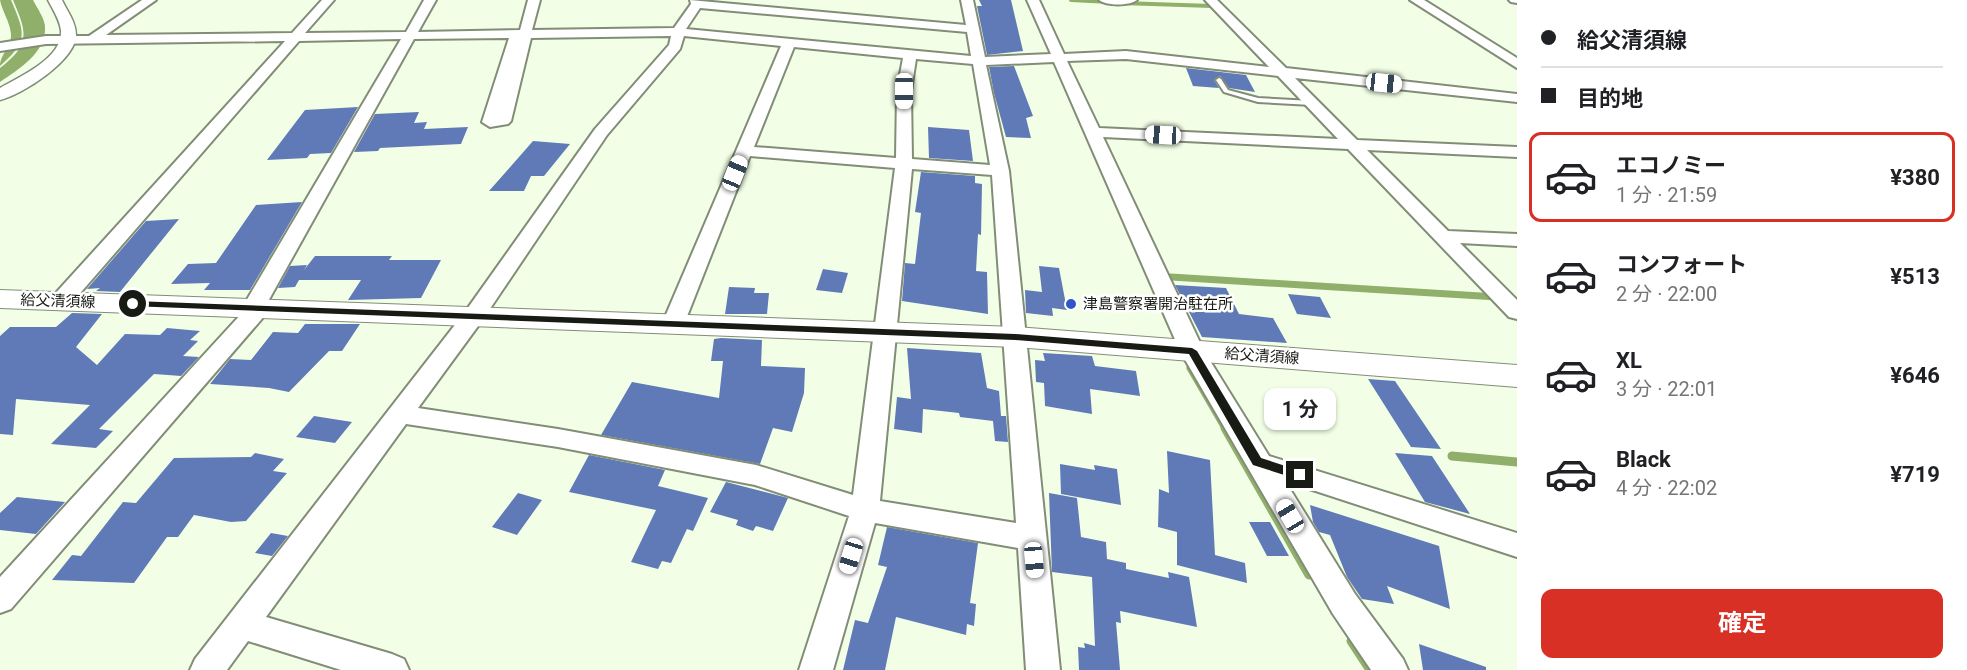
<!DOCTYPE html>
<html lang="ja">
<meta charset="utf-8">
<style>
body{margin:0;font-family:Roboto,"Noto Sans JP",sans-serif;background:#f6f6f6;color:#202124;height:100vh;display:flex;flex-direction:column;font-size:22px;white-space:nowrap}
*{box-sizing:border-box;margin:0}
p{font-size:20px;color:#757577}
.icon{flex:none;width:33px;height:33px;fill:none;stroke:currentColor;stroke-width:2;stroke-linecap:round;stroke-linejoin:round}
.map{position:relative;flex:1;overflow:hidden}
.details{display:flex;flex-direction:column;background:#fff;width:450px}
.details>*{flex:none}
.top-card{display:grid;align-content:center;height:132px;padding:0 24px;background:#fff}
.end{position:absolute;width:27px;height:27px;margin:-14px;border:8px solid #171b13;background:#fff;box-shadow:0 0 0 3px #fff}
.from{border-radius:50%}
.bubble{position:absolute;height:42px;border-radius:12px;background:#fff;box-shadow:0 2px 4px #0004;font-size:20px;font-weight:700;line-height:42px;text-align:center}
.car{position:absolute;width:18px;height:36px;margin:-18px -9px;border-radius:8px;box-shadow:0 0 4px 2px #0007;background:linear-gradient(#fff 24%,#345 0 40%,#fff 0 76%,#345 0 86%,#fff 0)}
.top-card b{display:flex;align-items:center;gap:21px;height:57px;font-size:22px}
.top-card b+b{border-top:2px solid #e0e0e0}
.top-card i{width:15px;height:15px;background:#202124}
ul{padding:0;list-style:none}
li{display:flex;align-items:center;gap:18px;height:90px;margin:0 12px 9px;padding:0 12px;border:3px solid transparent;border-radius:12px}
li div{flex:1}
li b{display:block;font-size:22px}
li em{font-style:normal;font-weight:700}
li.active{border-color:#d93025}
li>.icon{width:54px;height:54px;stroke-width:1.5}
.cta{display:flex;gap:12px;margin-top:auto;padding:12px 24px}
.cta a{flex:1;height:69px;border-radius:12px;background:#d93025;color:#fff;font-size:24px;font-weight:700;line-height:69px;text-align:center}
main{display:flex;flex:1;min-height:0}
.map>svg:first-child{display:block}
.water{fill:#90af6b}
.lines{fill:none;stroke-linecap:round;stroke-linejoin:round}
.stream-far2{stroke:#90af6b;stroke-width:4}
.stream-far1{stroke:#90af6b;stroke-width:7}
.stream{stroke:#90af6b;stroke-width:9}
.building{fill:#5f7ab7}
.service-casing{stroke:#828d77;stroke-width:4}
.minor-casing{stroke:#828d77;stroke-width:4}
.tertiary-casing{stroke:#828d77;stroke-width:3}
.secondary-casing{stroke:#828d77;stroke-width:2}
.service{fill:#fff;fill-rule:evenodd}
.minor{fill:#fff;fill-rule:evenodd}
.tertiary{fill:#fff;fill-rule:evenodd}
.secondary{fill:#fff;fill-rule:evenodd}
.route{fill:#171b13}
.poi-dot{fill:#2f56c6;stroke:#fff;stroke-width:2}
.labels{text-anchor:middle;stroke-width:5;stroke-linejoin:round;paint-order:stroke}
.street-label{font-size:15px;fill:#171b13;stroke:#fff}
.poi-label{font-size:15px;fill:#171b13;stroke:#fff;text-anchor:start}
</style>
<main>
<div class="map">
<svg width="1517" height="670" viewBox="0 0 1517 670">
<rect width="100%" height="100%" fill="#f2ffe6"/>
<path class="water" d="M0,0H11C25,33 29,41 0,66C0,54 12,47 11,34C10,22 2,11 0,0Z
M13,0H33C37,8 44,17 45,26C47,52 19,69 0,82V68C31,44 27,33 13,0Z"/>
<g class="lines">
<path class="stream-far2" d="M1071,0L1110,2
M1121,3L1212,6"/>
<path class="stream-far1" d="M1171,277L1497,297
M1190,368L1226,430"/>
<path class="stream" d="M1225,428L1309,575
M1452,456L1517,462
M1351,641L1370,670"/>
</g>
<path class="building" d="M979,0H1011L1023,51L987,55L977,6H982Z
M1014,66L1033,116L1026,118L1031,138L1006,137L994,93L989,67Z
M1186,68L1246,75L1255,92L1229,88L1220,76L1214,80L1219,88L1193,86Z
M358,107L331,153L310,154L307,158L267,160L305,110Z
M419,112L414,123L427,122L424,129L468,127L461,144L380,148L378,151L354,152L375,114Z
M928,127L969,130L973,161L929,158Z
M533,141L570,144L544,176H531L524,191H489Z
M921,172L975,176V183L982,184L981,235L978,234L976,271L987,272L988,314L902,301L905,263L915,264L921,213L915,212Z
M302,202L250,290H204L210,283L171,284L188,264L216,263L256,205Z
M179,219L120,292L96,291L100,288L87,289L146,221Z
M315,256H392L389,260H441L421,298L348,300L361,280H299L295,287L278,288L290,266L307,265L304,270Z
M1039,266L1059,268L1067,310L1052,308L1053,316L1026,313L1025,290L1042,292Z
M823,269L848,273L842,293L816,290Z
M1175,285L1226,288L1239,314L1273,318L1287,343L1202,337Z
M729,287L755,288L754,293H769L767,314H725Z
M1288,294L1320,297L1331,318L1297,314Z
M72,313L102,314L76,347L97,365L125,334L160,335L167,328L200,331L190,340L198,341L183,356L199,357L181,376L154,374L99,429L113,431L96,448L51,444L90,405L16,399L13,435L0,434V336L10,327H56Z
M305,324H360L342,351H329L289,392L269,388L210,384L230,359L251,360L273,332L298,333Z
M721,338L762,340L761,366L805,368L804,393L792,432L773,428L760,464L601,435L632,382L719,398L723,361H711L714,339Z
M907,348L981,353L987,388L999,391L1001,416H1006L1008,442L995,441L993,421L960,417L959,413L923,409L922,433L894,429L897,397L911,399Z
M1043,353L1092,356L1095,366L1136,371L1140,396L1090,389L1092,414L1045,406L1044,383L1036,382L1035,360L1045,361Z
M1368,379L1395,381L1441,449L1411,447Z
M314,416L352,422L335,443L296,437Z
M1167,451L1210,460L1215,555L1245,563L1247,583L1177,565V532L1158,527L1159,489L1169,493Z
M255,453L284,459L273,471L287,473L246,521L231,522L194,515L178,537H167L134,583L52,580L72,555L81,556L123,502L136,503L174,458L251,457Z
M1395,453L1432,456L1470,514L1425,502Z
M589,455L665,470L658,486L708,498L693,531L687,529L671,563L662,561L658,569L631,562L656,510L569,492Z
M1060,464L1095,470L1094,465L1117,469L1121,505L1061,494Z
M726,482L788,498L773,531L756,526L753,531L736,525L738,520L710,512Z
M518,493L542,500L517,535L492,527Z
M1049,493L1077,498L1081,537L1106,542L1107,559L1126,563V569L1169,578L1168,572L1189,577L1197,627L1120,611L1121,623L1116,622L1120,670H1079L1078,647L1085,648L1084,643L1095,646L1092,577L1052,572Z
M17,497L65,502L36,534L0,530V513Z
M1310,505L1439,546L1450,609L1387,586L1394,604L1362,599L1347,577L1330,535L1319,532L1313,522Z
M1249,522H1270L1289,556H1267Z
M887,527L978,543L970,603L976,604L974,626L967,624L966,635L896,617L885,670H843L855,620L868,623L887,567L878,565Z
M271,533L288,536L272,556L255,553Z
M1419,644L1486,667V670H1423Z"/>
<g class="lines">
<g class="service-casing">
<path id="service" d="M1219,78L1221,79L1228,90L1258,98L1312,101L1315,103L1312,105L1258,102L1224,92L1216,80Z"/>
</g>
<g class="minor-casing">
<path id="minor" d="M142,0H156L106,35L292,33L322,0H334L305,33L406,32L424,0H436L418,32L520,30L528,0H540L532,30L674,28L691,4L690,0L966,25L961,0H973L985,57L1051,54L1027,0H1039L1064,54L1126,51L1269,67L1205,0H1217L1286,68L1517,94V102L1295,78L1357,140L1517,147V157L1367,150L1448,231L1517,234V246L1460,243L1517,300V319L1509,317L1348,149L1103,137L1204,351L1269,456L1517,533V557L1285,481L1355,594L1403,659L1408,670H1371L1333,614L1180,351L1054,62L986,65L1009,171L1060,670H1026L1018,548L875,523L833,670H799L849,516L755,485L558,447L406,424L266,617L392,654L404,659L409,670H341L248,641L227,670H190L195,659L230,614L465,312L595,129L669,45L671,36L531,38L511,121L508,124L490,127L482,122L509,38L414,39L266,305L269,309L266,314L11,609L0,613V577L244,311L242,308L401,39L299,41L69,306H53L50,301L53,296L285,41L46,44L0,51V43L46,36H89ZM700,8L967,32L971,56L686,29ZM684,36L781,46L662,324L665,329H681L684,324L750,156L895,168L853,495L756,465L558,429L418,408L481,322L607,135L680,49ZM794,47L903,58L897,91L896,158L754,147ZM916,59L973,64L990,165L912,159L911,91ZM1126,59L1278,76L1338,139L1099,128L1067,61ZM912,169L992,175L1016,523L880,501Z
M1099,0H1137C1129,6 1107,6 1099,0Z
M1410,0H1424L1517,58V68Z
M1509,0H1517V3L1511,2Z"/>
</g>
<g class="tertiary-casing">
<path id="tertiary" d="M48,0H62C67,11 76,22 76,35C76,60 22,95 0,100V88C19,77 63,58 61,31C60,20 53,10 48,0Z"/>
</g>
<g class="secondary-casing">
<path id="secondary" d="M0,290L1015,327L1517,365V387L1015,347L0,308Z"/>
</g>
<use href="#service" class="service"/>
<use href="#minor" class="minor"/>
<use href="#tertiary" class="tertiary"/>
<use href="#secondary" class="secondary"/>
</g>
<path class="route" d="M133,301L1015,334L1192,348L1197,351L1261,458L1304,472L1306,475L1300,480L1253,465L1189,354L1015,340L129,306V302Z"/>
<circle class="poi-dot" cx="1071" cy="304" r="6"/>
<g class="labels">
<g class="street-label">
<text transform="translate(58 301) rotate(2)" y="5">給父清須線</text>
<text transform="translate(1262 356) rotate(4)" y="5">給父清須線</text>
</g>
<g class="poi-label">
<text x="1083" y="309">津島警察署開治駐在所</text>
</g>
</g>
</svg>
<i class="end from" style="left:133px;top:304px"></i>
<i class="end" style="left:1300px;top:475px"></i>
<div class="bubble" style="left:1264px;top:388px;width:72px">1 分</div>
<i class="car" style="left:1384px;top:83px;rotate:96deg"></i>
<i class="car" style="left:904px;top:91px;rotate:180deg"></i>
<i class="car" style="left:1163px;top:135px;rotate:273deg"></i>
<i class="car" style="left:735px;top:173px;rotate:22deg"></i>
<i class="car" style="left:1290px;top:516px;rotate:329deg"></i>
<i class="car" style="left:851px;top:556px;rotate:197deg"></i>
<i class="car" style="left:1034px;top:560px;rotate:175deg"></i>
</div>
<section class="details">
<div class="top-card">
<b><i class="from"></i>給父清須線</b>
<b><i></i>目的地</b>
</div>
<ul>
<li class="active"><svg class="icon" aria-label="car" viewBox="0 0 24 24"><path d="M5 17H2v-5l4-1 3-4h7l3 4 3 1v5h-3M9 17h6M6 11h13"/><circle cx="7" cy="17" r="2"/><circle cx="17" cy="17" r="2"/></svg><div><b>エコノミー</b><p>1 分 · 21:59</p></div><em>¥380</em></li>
<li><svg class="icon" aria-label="car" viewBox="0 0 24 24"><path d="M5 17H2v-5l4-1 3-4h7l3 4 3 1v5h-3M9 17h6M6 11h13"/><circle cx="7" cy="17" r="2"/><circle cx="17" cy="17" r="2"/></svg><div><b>コンフォート</b><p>2 分 · 22:00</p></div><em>¥513</em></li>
<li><svg class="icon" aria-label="car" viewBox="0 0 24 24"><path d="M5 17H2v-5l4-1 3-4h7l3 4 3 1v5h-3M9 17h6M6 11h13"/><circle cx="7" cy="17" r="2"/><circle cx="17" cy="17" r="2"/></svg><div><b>XL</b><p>3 分 · 22:01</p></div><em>¥646</em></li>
<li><svg class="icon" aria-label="car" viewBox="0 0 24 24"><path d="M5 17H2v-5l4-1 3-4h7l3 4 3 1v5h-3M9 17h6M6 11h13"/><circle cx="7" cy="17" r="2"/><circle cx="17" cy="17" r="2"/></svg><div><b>Black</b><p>4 分 · 22:02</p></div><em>¥719</em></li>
</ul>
<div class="cta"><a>確定</a></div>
</section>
</main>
